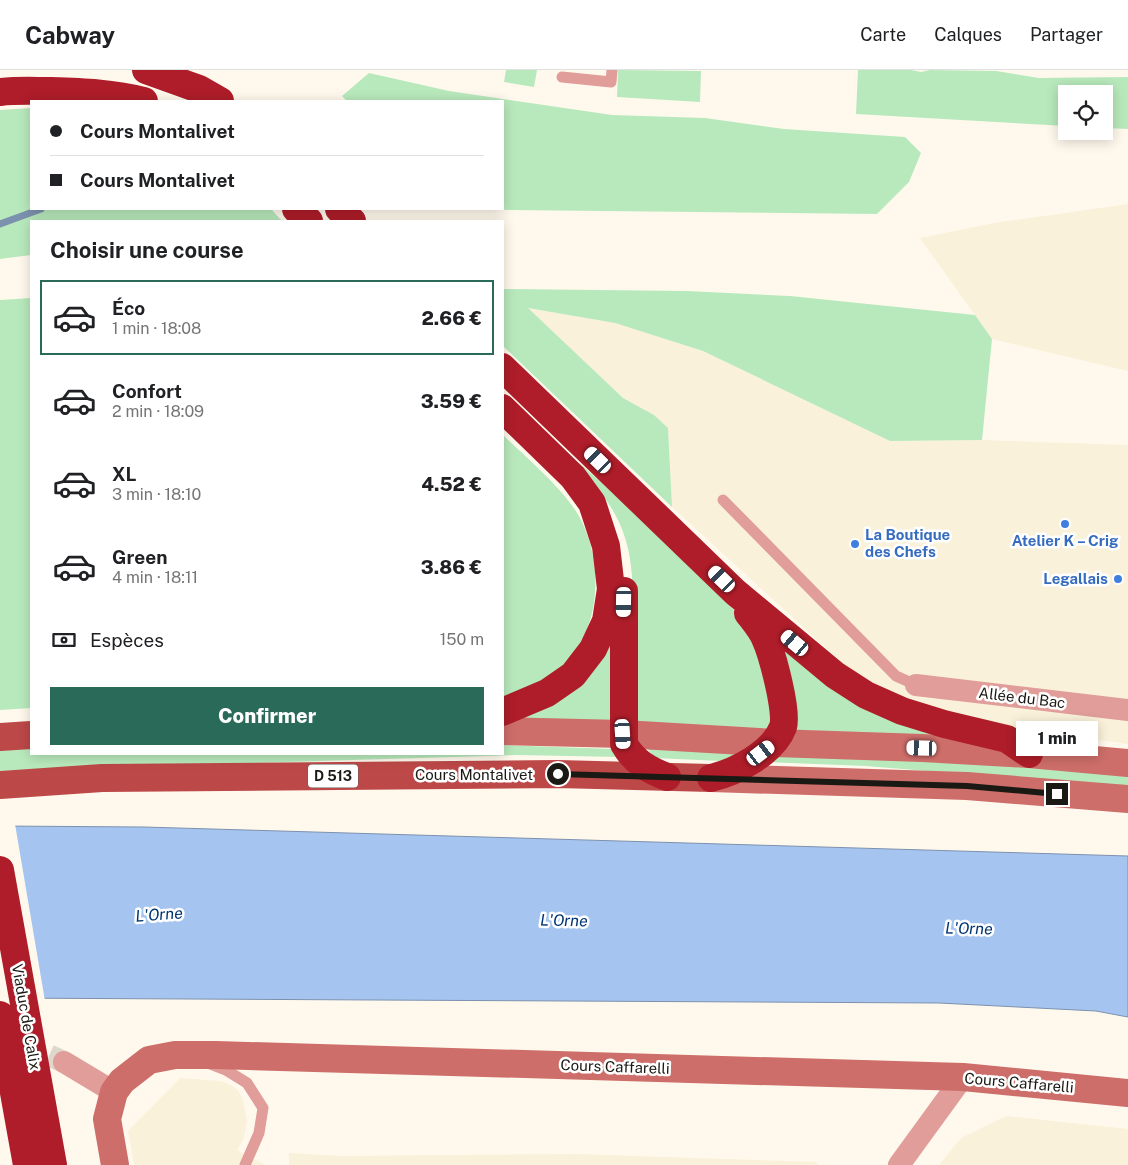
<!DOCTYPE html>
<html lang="fr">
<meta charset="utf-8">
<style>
body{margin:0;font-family:"Public Sans",sans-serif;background:#f6f6f6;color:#202124;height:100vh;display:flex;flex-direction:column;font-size:19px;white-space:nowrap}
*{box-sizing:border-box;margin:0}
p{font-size:16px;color:#757577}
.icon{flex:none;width:28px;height:28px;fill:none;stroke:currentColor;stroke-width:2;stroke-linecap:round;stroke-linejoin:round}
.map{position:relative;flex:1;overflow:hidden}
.details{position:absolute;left:30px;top:150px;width:474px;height:535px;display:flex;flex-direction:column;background:#fff;border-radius:0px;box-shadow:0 2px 12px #0003}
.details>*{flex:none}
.hud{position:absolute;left:30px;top:30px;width:474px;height:110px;border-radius:0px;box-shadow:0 2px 12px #0003;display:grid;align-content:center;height:110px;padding:0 20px;background:#fff}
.controls{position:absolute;left:1058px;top:15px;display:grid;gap:10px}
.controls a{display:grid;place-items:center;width:55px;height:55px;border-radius:0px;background:#fff;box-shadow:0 2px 12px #0003;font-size:25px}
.end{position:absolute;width:22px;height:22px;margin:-11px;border:6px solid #1b1913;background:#fff;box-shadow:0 0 0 2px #fff}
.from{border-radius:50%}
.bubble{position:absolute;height:35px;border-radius:0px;background:#fff;box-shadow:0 2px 12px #0003;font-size:16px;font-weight:800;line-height:35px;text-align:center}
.car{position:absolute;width:15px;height:30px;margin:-15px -8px;border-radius:6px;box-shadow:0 0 4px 1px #0007;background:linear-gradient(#fff 24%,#345 0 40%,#fff 0 76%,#345 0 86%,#fff 0)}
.hud b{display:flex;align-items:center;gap:18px;height:48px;font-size:19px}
.hud b+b{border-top:1px solid #e0e0e0}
.hud i{width:12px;height:12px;background:#202124}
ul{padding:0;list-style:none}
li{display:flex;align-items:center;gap:15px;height:75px;margin:0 10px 8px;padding:0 10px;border:2px solid transparent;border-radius:0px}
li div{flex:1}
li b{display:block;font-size:19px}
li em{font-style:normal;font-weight:800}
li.on{border-color:#2a6a59}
li>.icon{width:45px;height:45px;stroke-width:1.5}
h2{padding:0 20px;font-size:22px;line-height:60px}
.pay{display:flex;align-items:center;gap:12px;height:55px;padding:0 20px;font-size:19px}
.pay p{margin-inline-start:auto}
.primary-button{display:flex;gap:10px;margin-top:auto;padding:10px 20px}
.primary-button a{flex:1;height:58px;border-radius:0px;background:#2a6a59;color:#fff;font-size:20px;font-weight:800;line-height:58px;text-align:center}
header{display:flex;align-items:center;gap:30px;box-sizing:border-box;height:70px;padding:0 25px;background:#fff;border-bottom:1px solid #e0e0e0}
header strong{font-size:24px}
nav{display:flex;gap:28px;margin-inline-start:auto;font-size:18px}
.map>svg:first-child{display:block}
.built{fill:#faf1da}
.green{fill:#b8e9bc}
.water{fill:#a5c5f0;stroke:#7c91ae}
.pier{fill:#fff9ed}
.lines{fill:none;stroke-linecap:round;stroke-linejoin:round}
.stream{stroke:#7c91ae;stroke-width:7}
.street-tunnel{stroke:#ddd7cc;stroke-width:22;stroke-dasharray:22 11;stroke-linecap:butt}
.lane{stroke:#e09d99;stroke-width:11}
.street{stroke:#e09d99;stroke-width:22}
.secondary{stroke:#cd6e6a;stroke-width:28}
.primary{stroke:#bd4848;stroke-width:28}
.highway{stroke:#ae1d29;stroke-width:28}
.highway-bridge{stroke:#ae1d29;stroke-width:28}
.route{stroke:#1b1913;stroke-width:6}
.shop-dot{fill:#3f7fe0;stroke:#fff;stroke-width:2}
.labels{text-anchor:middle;stroke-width:5;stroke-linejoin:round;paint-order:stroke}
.shield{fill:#fff;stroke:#5f5e5a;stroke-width:1}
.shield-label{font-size:14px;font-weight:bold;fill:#1b1913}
.shop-label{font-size:15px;font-weight:bold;fill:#366cbe;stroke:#fff;text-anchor:start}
.street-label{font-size:15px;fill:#1b1913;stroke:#fff}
.water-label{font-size:16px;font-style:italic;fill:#003572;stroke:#fff}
</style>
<header>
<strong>Cabway</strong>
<nav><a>Carte</a><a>Calques</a><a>Partager</a></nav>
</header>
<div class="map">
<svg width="1128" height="1095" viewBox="0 0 1128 1095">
<rect width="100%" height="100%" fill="#fff9ed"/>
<path class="built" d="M1128,134V301L992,269L920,168L994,153Z
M527,238L615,253L703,281L890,371L982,370L1128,375V674L955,651L876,624L672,437L668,358L654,345L623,328Z
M180,1008L220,1011L231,1015L238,1020L243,1030L247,1051L244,1068L237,1080L265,1095H134L128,1061Z
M1006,1046L1128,1059V1095H939L961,1068Z
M289,1083L340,1086L576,1084L816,1092L818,1095H289Z"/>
<path class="green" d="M506,0H537L534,17L504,12Z
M618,0L701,1L700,32L617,27Z
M858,0H911L921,2L930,0L996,1L1039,8L1128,7V59L1104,58V24H1066V56L856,44Z
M369,3L449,21L612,45L705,48L784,59L905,67L921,83L909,112L877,144L427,139H502V31H347L342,26Z
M31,38V139H271L282,151H31V185L0,189V40Z
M502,219L687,221L790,226L975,245L992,269L982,370L890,371L703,281L615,253L528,238L623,328L654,345L668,358L672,437L503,276Z
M31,228V638L0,640V230Z
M502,364C526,388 568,422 582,452C607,504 598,576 548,610C535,619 517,624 502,630Z
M578,392C614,423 649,455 683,488C705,510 728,530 746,556L775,626L770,660L635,655L628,650L632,506C628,453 609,433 578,392Z
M611,560L614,652L506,650Z
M784,570L965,667L796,660L784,601Z
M503,675L614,679L621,687L515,685L0,701V678L31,677V684H502Z
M648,679L752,682L743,692L654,688Z
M774,683L973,691L1128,704V717L865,696L765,692Z"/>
<path class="water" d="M0,756L144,757L1128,786V947L1096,941L939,933L0,928Z"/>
<path class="pier" d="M0,753L15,754L45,931H0Z"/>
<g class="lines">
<path class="stream" d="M0,154L41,139"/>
<path class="street-tunnel" d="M19,972L64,992"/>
<path class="lane" d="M562,7L611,12L612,0
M723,430L896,606L916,615
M208,993L226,1000L247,1013L263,1038L259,1063L245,1095"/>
<path class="street" d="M916,615L1128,640
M64,992L114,1022
M899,1095L963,1007"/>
<path class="secondary" d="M502,661L623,664L775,673L922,678L1029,684L1128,693
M711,708L967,716L1128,729
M115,1095L107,1049L114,1022L122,1011L149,990L175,985H216L963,1007L1128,1023"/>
<path class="primary" d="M0,667L31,665
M0,715L102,708L558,704L711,708"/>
<path class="highway" d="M146,0L199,19L220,31
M0,22C17,20 34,21 51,21C83,22 113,23 144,31
M296,139L309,151
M339,139L352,151
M502,297L735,522L835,605L866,625L902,641L944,654L1007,669L1029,684
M502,338L573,407L592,433L606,476L611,519L606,551L593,579L573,605L547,623L502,642
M624,521V674C634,692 649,700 667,707
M711,708C736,702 773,683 783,657C788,642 772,583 765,568C761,559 754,551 748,543"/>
<path class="highway-bridge" d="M0,800L53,1095
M0,945L27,1095"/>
</g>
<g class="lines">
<path class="route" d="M558,704L967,716L1057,724"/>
</g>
<g class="shop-dot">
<circle cx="1065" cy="454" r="5"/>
<circle cx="855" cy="474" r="5"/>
<circle cx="1118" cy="509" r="5"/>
</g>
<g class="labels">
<rect class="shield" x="308" y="694.5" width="50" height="23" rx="4"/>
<g class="shield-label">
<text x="333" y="711">D 513</text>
</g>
<g class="shop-label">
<text x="865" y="470">La Boutique<tspan x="865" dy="17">des Chefs</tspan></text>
<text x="1065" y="476" text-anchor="middle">Atelier K – Crig</text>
<text x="1108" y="514" text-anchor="end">Legallais</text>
</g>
<g class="street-label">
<text transform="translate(1022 628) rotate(7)" y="5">Allée du Bac</text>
<text x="474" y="710">Cours Montalivet</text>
<text transform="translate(26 947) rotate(80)" y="5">Viaduc de Calix</text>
<text transform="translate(615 997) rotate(2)" y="5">Cours Caffarelli</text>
<text transform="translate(1019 1013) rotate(5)" y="5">Cours Caffarelli</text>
</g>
<g class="water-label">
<text transform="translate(159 844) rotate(-4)" y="6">L'Orne</text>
<text transform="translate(564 850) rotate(1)" y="6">L'Orne</text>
<text transform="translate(969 858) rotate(1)" y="6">L'Orne</text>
</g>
</g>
</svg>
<div class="controls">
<a><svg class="icon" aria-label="locate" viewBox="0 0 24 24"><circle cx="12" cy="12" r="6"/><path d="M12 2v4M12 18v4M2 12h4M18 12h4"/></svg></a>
</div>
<i class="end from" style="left:558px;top:704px"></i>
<i class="end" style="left:1057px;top:724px"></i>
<div class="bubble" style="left:1016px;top:651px;width:82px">1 min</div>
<i class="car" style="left:598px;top:390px;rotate:314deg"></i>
<i class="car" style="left:722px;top:509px;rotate:314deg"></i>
<i class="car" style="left:624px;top:532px;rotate:181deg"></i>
<i class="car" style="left:795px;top:573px;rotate:310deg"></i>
<i class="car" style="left:623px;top:664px;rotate:176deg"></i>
<i class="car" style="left:922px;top:678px;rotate:272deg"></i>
<i class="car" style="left:761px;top:683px;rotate:53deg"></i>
<div class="hud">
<b><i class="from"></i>Cours Montalivet</b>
<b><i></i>Cours Montalivet</b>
</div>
<section class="details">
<h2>Choisir une course</h2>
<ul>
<li class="on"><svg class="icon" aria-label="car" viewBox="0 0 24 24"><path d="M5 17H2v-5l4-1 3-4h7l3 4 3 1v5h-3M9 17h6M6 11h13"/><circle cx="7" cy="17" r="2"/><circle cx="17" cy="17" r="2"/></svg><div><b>Éco</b><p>1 min · 18:08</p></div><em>2.66 €</em></li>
<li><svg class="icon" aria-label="car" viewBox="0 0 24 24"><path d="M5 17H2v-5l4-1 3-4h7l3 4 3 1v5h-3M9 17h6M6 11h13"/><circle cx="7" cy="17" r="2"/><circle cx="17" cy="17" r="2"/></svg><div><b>Confort</b><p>2 min · 18:09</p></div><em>3.59 €</em></li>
<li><svg class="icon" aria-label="car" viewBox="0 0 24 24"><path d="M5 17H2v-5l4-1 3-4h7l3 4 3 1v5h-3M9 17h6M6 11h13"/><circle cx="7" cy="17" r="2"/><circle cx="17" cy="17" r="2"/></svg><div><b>XL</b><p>3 min · 18:10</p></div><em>4.52 €</em></li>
<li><svg class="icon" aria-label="car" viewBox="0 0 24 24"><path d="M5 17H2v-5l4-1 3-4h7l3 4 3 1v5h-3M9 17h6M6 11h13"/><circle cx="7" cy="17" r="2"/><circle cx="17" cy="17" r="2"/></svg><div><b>Green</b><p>4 min · 18:11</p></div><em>3.86 €</em></li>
</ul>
<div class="pay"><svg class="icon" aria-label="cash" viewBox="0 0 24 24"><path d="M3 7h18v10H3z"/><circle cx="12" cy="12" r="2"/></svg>Espèces<p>150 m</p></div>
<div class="primary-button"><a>Confirmer</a></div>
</section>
</div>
